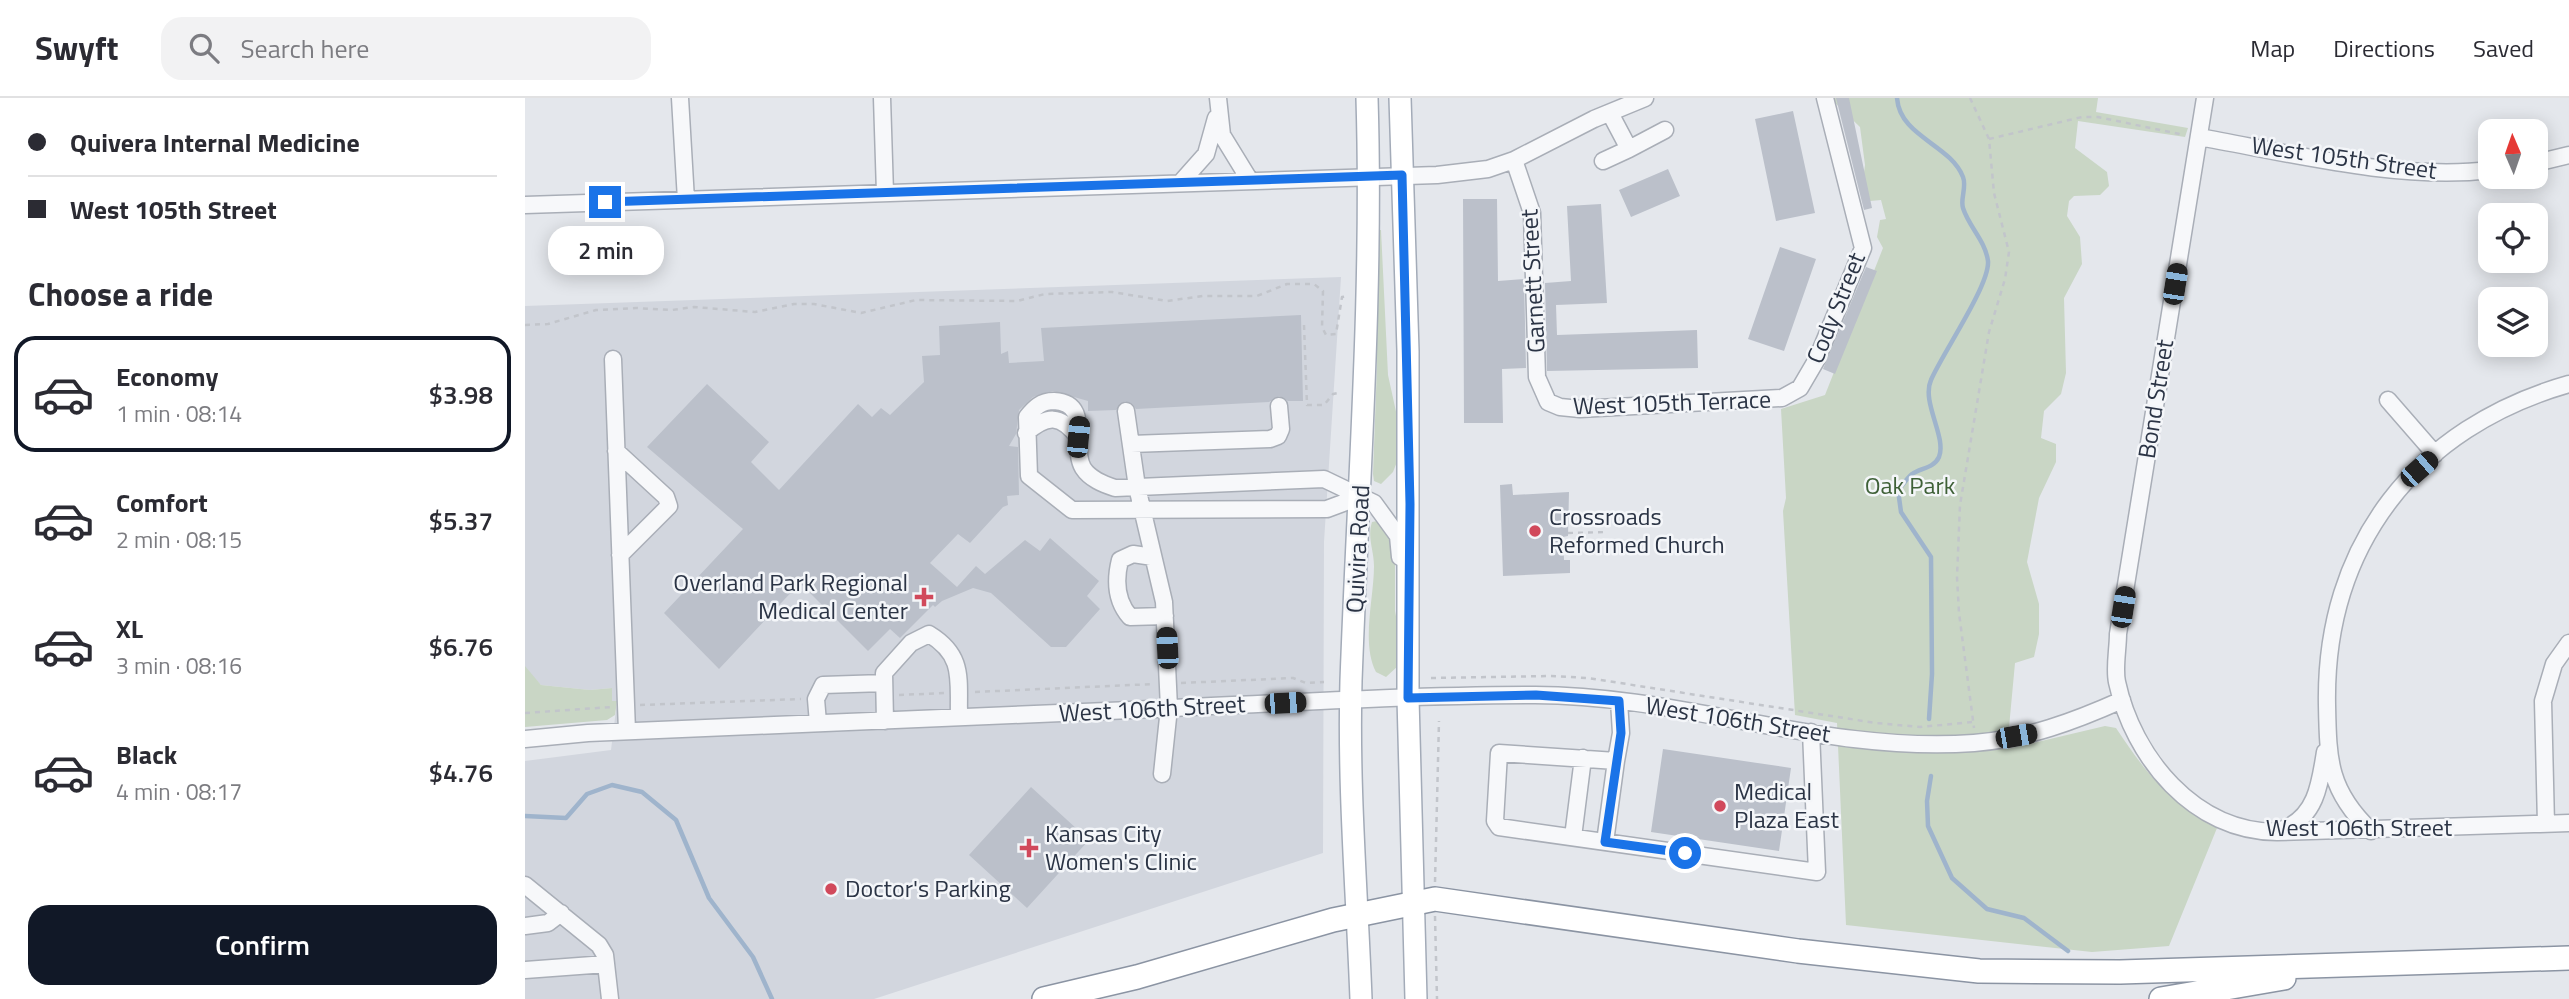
<!DOCTYPE html>
<meta charset="utf-8">
<style>
body{margin:0;font-family:"Titillium Web",sans-serif;background:#f2f2f3;color:#2b2b33;height:100vh;display:flex;flex-direction:column;font-size:26px;white-space:nowrap}
*{box-sizing:border-box;margin:0}
p{font-size:23px;color:#7c7c81}
.icon{flex:none;width:38px;height:38px;fill:none;stroke:currentColor;stroke-width:2;stroke-linecap:round;stroke-linejoin:round}
.map{position:relative;flex:1;overflow:hidden}
.drawer{display:flex;flex-direction:column;background:#fff;width:525px}
.drawer>*{flex:none}
.banner{display:grid;align-content:center;height:154px;padding:0 28px;background:#fff}
.needle{width:46px;rotate:358deg}
.buttons{position:absolute;left:1953px;top:21px;display:grid;gap:14px}
.buttons a{display:grid;place-items:center;width:70px;height:70px;border-radius:14px;background:#fff;box-shadow:0 4px 18px #0003;font-size:35px}
.end{position:absolute;width:32px;height:32px;margin:-16px;border:9px solid #1a73e8;background:#fff;box-shadow:0 0 0 4px #fff}
.from{border-radius:50%}
.bubble{position:absolute;height:49px;border-radius:21px;background:#fff;box-shadow:0 4px 18px #0003;font-size:23px;font-weight:600;line-height:49px;text-align:center}
.car{position:absolute;width:21px;height:42px;margin:-21px -10px;border-radius:9px;box-shadow:0 0 5px 2px #0007;background:linear-gradient(#222 24%,#8ab4d8 0 40%,#222 0 76%,#8ab4d8 0 86%,#222 0)}
.banner b{display:flex;align-items:center;gap:24px;height:66px;font-size:26px}
.banner b+b{border-top:2px solid #e1e1e2}
.banner i{width:18px;height:18px;background:#2b2b33}
ul{padding:0;list-style:none}
li{display:flex;align-items:center;gap:21px;height:116px;margin:0 14px 10px;padding:0 14px;border:4px solid transparent;border-radius:21px}
li div{flex:1}
li b{display:block;font-size:26px}
li em{font-style:normal;font-weight:600}
li.selected{border-color:#111827}
li>.icon{width:63px;height:63px;stroke-width:1.5}
h2{padding:0 28px;font-size:32px;line-height:84px}
.button{display:flex;gap:14px;margin-top:auto;padding:14px 28px}
.button a{flex:1;height:80px;border-radius:21px;background:#111827;color:#fff;font-size:28px;font-weight:600;line-height:80px;text-align:center}
header{display:flex;align-items:center;gap:42px;box-sizing:border-box;height:98px;padding:0 35px;background:#fff;border-bottom:2px solid #e1e1e2}
header strong{font-size:33px}
nav{display:flex;gap:38px;margin-inline-start:auto;font-size:24px}
.search{width:490px;height:63px;background:#f2f2f3;display:flex;align-items:center;gap:18px;box-sizing:border-box;padding:0 24px;border-radius:21px;color:#7c7c81;font-size:26px}
main{display:flex;flex:1;min-height:0}
.map>svg:first-child{display:block}
.built{fill:#d2d6de}
.green{fill:#c9d6c5}
.lines{fill:none;stroke-linecap:round;stroke-linejoin:round}
.stream{stroke:#9fb4cc;stroke-width:4.5}
.building{fill:#bbc0ca}
.minor-casing{stroke:#a9aeb7;stroke-width:19}
.major-casing{stroke:#a3abb8;stroke-width:24}
.highway-casing{stroke:#8b94a3;stroke-width:26}
.path{stroke:#c2c5cb;stroke-width:2.5;stroke-dasharray:5 5;stroke-linecap:butt}
.minor{stroke:#f7f8fa;stroke-width:16}
.major{stroke:#fff;stroke-width:21}
.highway{stroke:#fff;stroke-width:23}
.route{stroke:#1a73e8;stroke-width:9}
.poi-dot{fill:#d1495b;stroke:#f4f6f9;stroke-width:2.5}
.labels{text-anchor:middle;stroke-width:5;stroke-linejoin:round;paint-order:stroke}
.street-label{font-size:24px;fill:#2b3445;stroke:#f4f6f9}
.park-label{font-size:24px;fill:#3f6138;stroke:#f4f6f9}
.poi-label{font-size:24px;fill:#2b3445;stroke:#f4f6f9;text-anchor:start}
</style>
<header>
<strong>Swyft</strong>
<div class="search"><svg class="icon" aria-label="search" viewBox="0 0 24 24"><circle cx="10" cy="10" r="6"/><path d="M15 15l6 6"/></svg>Search here</div>
<nav><a>Map</a><a>Directions</a><a>Saved</a></nav>
</header>
<main>
<section class="drawer">
<div class="banner">
<b><i class="from"></i>Quivera Internal Medicine</b>
<b><i></i>West 105th Street</b>
</div>
<h2>Choose a ride</h2>
<ul>
<li class="selected"><svg class="icon" aria-label="car" viewBox="0 0 24 24"><path d="M5 17H2v-5l4-1 3-4h7l3 4 3 1v5h-3M9 17h6M6 11h13"/><circle cx="7" cy="17" r="2"/><circle cx="17" cy="17" r="2"/></svg><div><b>Economy</b><p>1 min · 08:14</p></div><em>$3.98</em></li>
<li><svg class="icon" aria-label="car" viewBox="0 0 24 24"><path d="M5 17H2v-5l4-1 3-4h7l3 4 3 1v5h-3M9 17h6M6 11h13"/><circle cx="7" cy="17" r="2"/><circle cx="17" cy="17" r="2"/></svg><div><b>Comfort</b><p>2 min · 08:15</p></div><em>$5.37</em></li>
<li><svg class="icon" aria-label="car" viewBox="0 0 24 24"><path d="M5 17H2v-5l4-1 3-4h7l3 4 3 1v5h-3M9 17h6M6 11h13"/><circle cx="7" cy="17" r="2"/><circle cx="17" cy="17" r="2"/></svg><div><b>XL</b><p>3 min · 08:16</p></div><em>$6.76</em></li>
<li><svg class="icon" aria-label="car" viewBox="0 0 24 24"><path d="M5 17H2v-5l4-1 3-4h7l3 4 3 1v5h-3M9 17h6M6 11h13"/><circle cx="7" cy="17" r="2"/><circle cx="17" cy="17" r="2"/></svg><div><b>Black</b><p>4 min · 08:17</p></div><em>$4.76</em></li>
</ul>
<div class="button"><a>Confirm</a></div>
</section>
<div class="map">
<svg width="2044" height="901" viewBox="0 0 2044 901">
<rect width="100%" height="100%" fill="#e4e7ec"/>
<path class="built" d="M816,179L799,444L798,755L349,901H0V663L86,652L92,604L87,603V590L65,592L16,587L0,570V208Z"/>
<path class="green" d="M1305,0H1573L1571,14L1663,30L1660,39L1553,23L1550,50L1582,74L1584,88L1575,97L1549,98L1544,103L1542,118L1555,139L1557,166L1539,200L1541,275L1536,296L1519,313L1516,340L1531,346V364L1514,400L1502,464L1514,506V536L1509,559L1490,565L1482,651L1580,628L1591,630C1623,678 1642,701 1692,730L1644,848L1567,854L1321,827L1312,625L1270,617L1258,413L1261,400L1256,311L1300,297L1358,150L1352,139L1355,122L1361,121L1356,102L1345,103L1336,96L1340,67L1335,29Z
M852,132H856L863,277L875,332V356L868,374L856,386L849,383L848,376L852,268Z
M852,423L864,434L870,454V513L875,539L873,568L861,579L851,574C836,545 849,500 849,468C849,452 842,440 847,424Z
M0,568L16,587L65,592L87,590V603H92L90,617L82,622L0,629Z"/>
<g class="lines">
<path class="stream" d="M1372,0C1375,39 1425,46 1438,79C1442,89 1435,101 1438,110C1444,129 1460,142 1463,163C1465,187 1417,256 1406,282C1396,304 1422,339 1414,359C1409,370 1396,370 1387,376C1382,380 1378,387 1373,392L1376,414L1406,459L1407,576L1404,621
M1406,678L1402,703L1403,728L1427,780L1462,811L1499,820L1543,853
M0,718L41,720L62,696L87,687L117,694L151,722L184,800L228,859L247,901"/>
</g>
<path class="building" d="M1311,0H1324L1347,110L1339,112Z
M1268,13L1290,115L1251,123L1230,21Z
M1143,71L1155,98L1106,119L1094,92Z
M938,101H972L973,183L999,181L1001,270L977,271L978,325H939Z
M1076,106L1082,205L1031,207L1032,237L1172,232L1173,270L1022,273L1020,185L1046,183L1042,108Z
M1255,149L1291,161L1259,253L1223,241Z
M1341,169L1352,173L1310,276L1298,271Z
M776,217L778,303H763L754,298L744,304L611,311L600,303L591,312L563,313V303L528,293L508,299L494,312L491,336L484,348L493,349L494,397L482,398L483,407L478,409L445,445L433,436L405,465L432,489L451,468L460,476L500,442L515,453L525,440L574,483L562,498L575,511L541,549H526L466,495L448,490L417,503L410,509L408,507L375,540L365,531L343,553L275,485L194,571L139,515L218,431L122,349L182,286L244,344L226,364L254,392L333,306L347,319L356,310L365,317L399,284L397,258L415,257L414,228L475,224L476,256L483,253L484,265L519,263L516,230Z
M987,386L988,397L1044,394L1043,438L1038,439L1039,462H1045V475L978,478L975,387Z
M1138,651L1266,670L1254,753L1126,734Z
M506,689L564,742L502,810L444,757Z"/>
<g class="lines">
<g class="minor-casing">
<path id="minor" d="M155,0L161,102
M357,0L360,95
M693,0L697,37L724,81
M1680,0L1593,536C1593,551 1589,570 1592,584C1608,659 1669,734 1752,734L2044,725
M1674,39C1764,55 1875,83 1965,72
M1104,51L1140,32
M989,62L1007,115L1012,279L1023,304L1035,309L1055,311L1257,300L1275,290L1292,261L1338,150L1300,0
M1078,63L1104,51L1085,15
M2011,65L2044,57
M657,83L681,56L691,20
M0,107L912,77L963,71L989,62L1069,21L1120,0
M88,261L102,633
M1863,302L1910,356
M601,313L612,389L639,504L644,610L637,676
M501,335C522,317 535,316 553,339
M606,346L745,341L753,338L756,331L754,308
M91,353L141,399L144,408L95,457
M837,398L802,411L547,412L504,378L502,319C509,310 516,303 529,303C568,305 545,348 558,370C565,381 578,386 590,390L799,381L849,405L873,438L875,459
M628,459L608,456L595,462C590,482 591,503 605,519L640,518
M1094,603L1096,635L1091,663L974,655L970,723L974,729L1292,774L1286,634
M360,623L359,575L386,545L404,536C440,558 433,581 434,619
M293,625L291,601L298,587L359,585
M0,641L63,635C244,627 425,620 606,612C741,606 875,597 1010,597C1157,597 1301,656 1449,645C1502,641 1550,623 1597,602
M2021,726L2018,603L2029,566L2044,545
M1759,731C1791,718 1795,686 1800,654
M1846,733C1804,693 1803,663 1802,607C1799,447 1892,329 2044,286
M1048,739L1058,660
M1080,744L1091,663
M0,787L74,847L80,857L85,901
M0,828L23,825L36,815
M0,872L81,866"/>
</g>
<g class="major-casing">
<path id="major" d="M875,0L883,253V600L891,901
M836,901C832,795 823,689 826,583C833,389 848,194 842,0"/>
</g>
<g class="highway-casing">
<path id="highway" d="M519,901L612,879L808,822L910,801L1273,853L1454,873L1595,874L2044,860
M1636,901L1759,880"/>
</g>
<path class="path" d="M1445,0L1464,41L1469,95L1484,154L1480,181L1464,234L1435,407L1432,479L1434,515L1449,630
M1464,41L1557,19H1573L1659,37
M0,227L23,226L71,212L111,210L147,212L169,209L230,214L269,206H289L336,215L391,202L492,203L520,196L587,194L642,203L678,198H732L762,186H789L798,193L797,229L801,237L811,236L817,199L823,198
M779,227L782,307H799L808,296L813,295
M1043,435L1083,434
M906,580L1025,578L1063,580L1351,625L1395,629L1448,624
M656,585L768,580L781,585L799,584
M450,594L629,586
M374,597L420,595
M115,607L276,601
M0,615L87,609
M910,784L914,623
M910,818L912,901"/>
<use href="#minor" class="minor"/>
<use href="#major" class="major"/>
<use href="#highway" class="highway"/>
</g>
<g class="lines">
<path class="route" d="M80,104L877,77L885,406L883,600L1011,597L1094,603L1096,635L1080,744L1160,755"/>
</g>
<g class="poi-dot">
<circle cx="1010" cy="433" r="7"/>
<path d="M395.5 488.5h7v7h7v7h-7v7h-7v-7h-7v-7h7z"/>
<circle cx="1195" cy="708" r="7"/>
<path d="M500.5 739.5h7v7h7v7h-7v7h-7v-7h-7v-7h7z"/>
<circle cx="306" cy="791" r="7"/>
</g>
<g class="labels">
<g class="street-label">
<text transform="translate(1819 60) rotate(8)" y="8">West 105th Street</text>
<text transform="translate(1008 183) rotate(-93)" y="8">Garnett Street</text>
<text transform="translate(1311 210) rotate(-68)" y="8">Cody Street</text>
<text transform="translate(1631 301) rotate(-81)" y="8">Bond Street</text>
<text transform="translate(1147 305) rotate(-2)" y="8">West 105th Terrace</text>
<text transform="translate(833 451) rotate(-87)" y="8">Quivira Road</text>
<text transform="translate(627 611) rotate(-3)" y="8">West 106th Street</text>
<text transform="translate(1213 622) rotate(9)" y="8">West 106th Street</text>
<text x="1834" y="738">West 106th Street</text>
</g>
<g class="park-label">
<text x="1385" y="396">Oak Park</text>
</g>
<g class="poi-label">
<text x="1024" y="427">Crossroads<tspan x="1024" dy="28">Reformed Church</tspan></text>
<text x="383" y="493" text-anchor="end">Overland Park Regional<tspan x="383" dy="28">Medical Center</tspan></text>
<text x="1209" y="702">Medical<tspan x="1209" dy="28">Plaza East</tspan></text>
<text x="520" y="744">Kansas City<tspan x="520" dy="28">Women's Clinic</tspan></text>
<text x="320" y="799">Doctor's Parking</text>
</g>
</g>
</svg>
<div class="buttons">
<a><svg class="needle" viewBox="-14 -14 28 28"><path d="M0-13l5 13h-10z" fill="#e53935"/><path d="M0 13l5-13h-10z" fill="#7c7c81"/></svg></a>
<a><svg class="icon" aria-label="locate" viewBox="0 0 24 24"><circle cx="12" cy="12" r="6"/><path d="M12 2v4M12 18v4M2 12h4M18 12h4"/></svg></a>
<a><svg class="icon" aria-label="layers" viewBox="0 0 24 24"><path d="M12 4l9 5-9 5-9-5zM3 14l9 5 9-5"/></svg></a>
</div>
<i class="end from" style="left:1160px;top:755px"></i>
<i class="end" style="left:80px;top:104px"></i>
<div class="bubble" style="left:23px;top:128px;width:116px">2 min</div>
<i class="car" style="left:1650px;top:186px;rotate:9deg"></i>
<i class="car" style="left:553px;top:339px;rotate:5deg"></i>
<i class="car" style="left:1894px;top:371px;rotate:49deg"></i>
<i class="car" style="left:1598px;top:509px;rotate:9deg"></i>
<i class="car" style="left:642px;top:550px;rotate:357deg"></i>
<i class="car" style="left:760px;top:605px;rotate:87deg"></i>
<i class="car" style="left:1491px;top:638px;rotate:80deg"></i>
</div>
</main>
